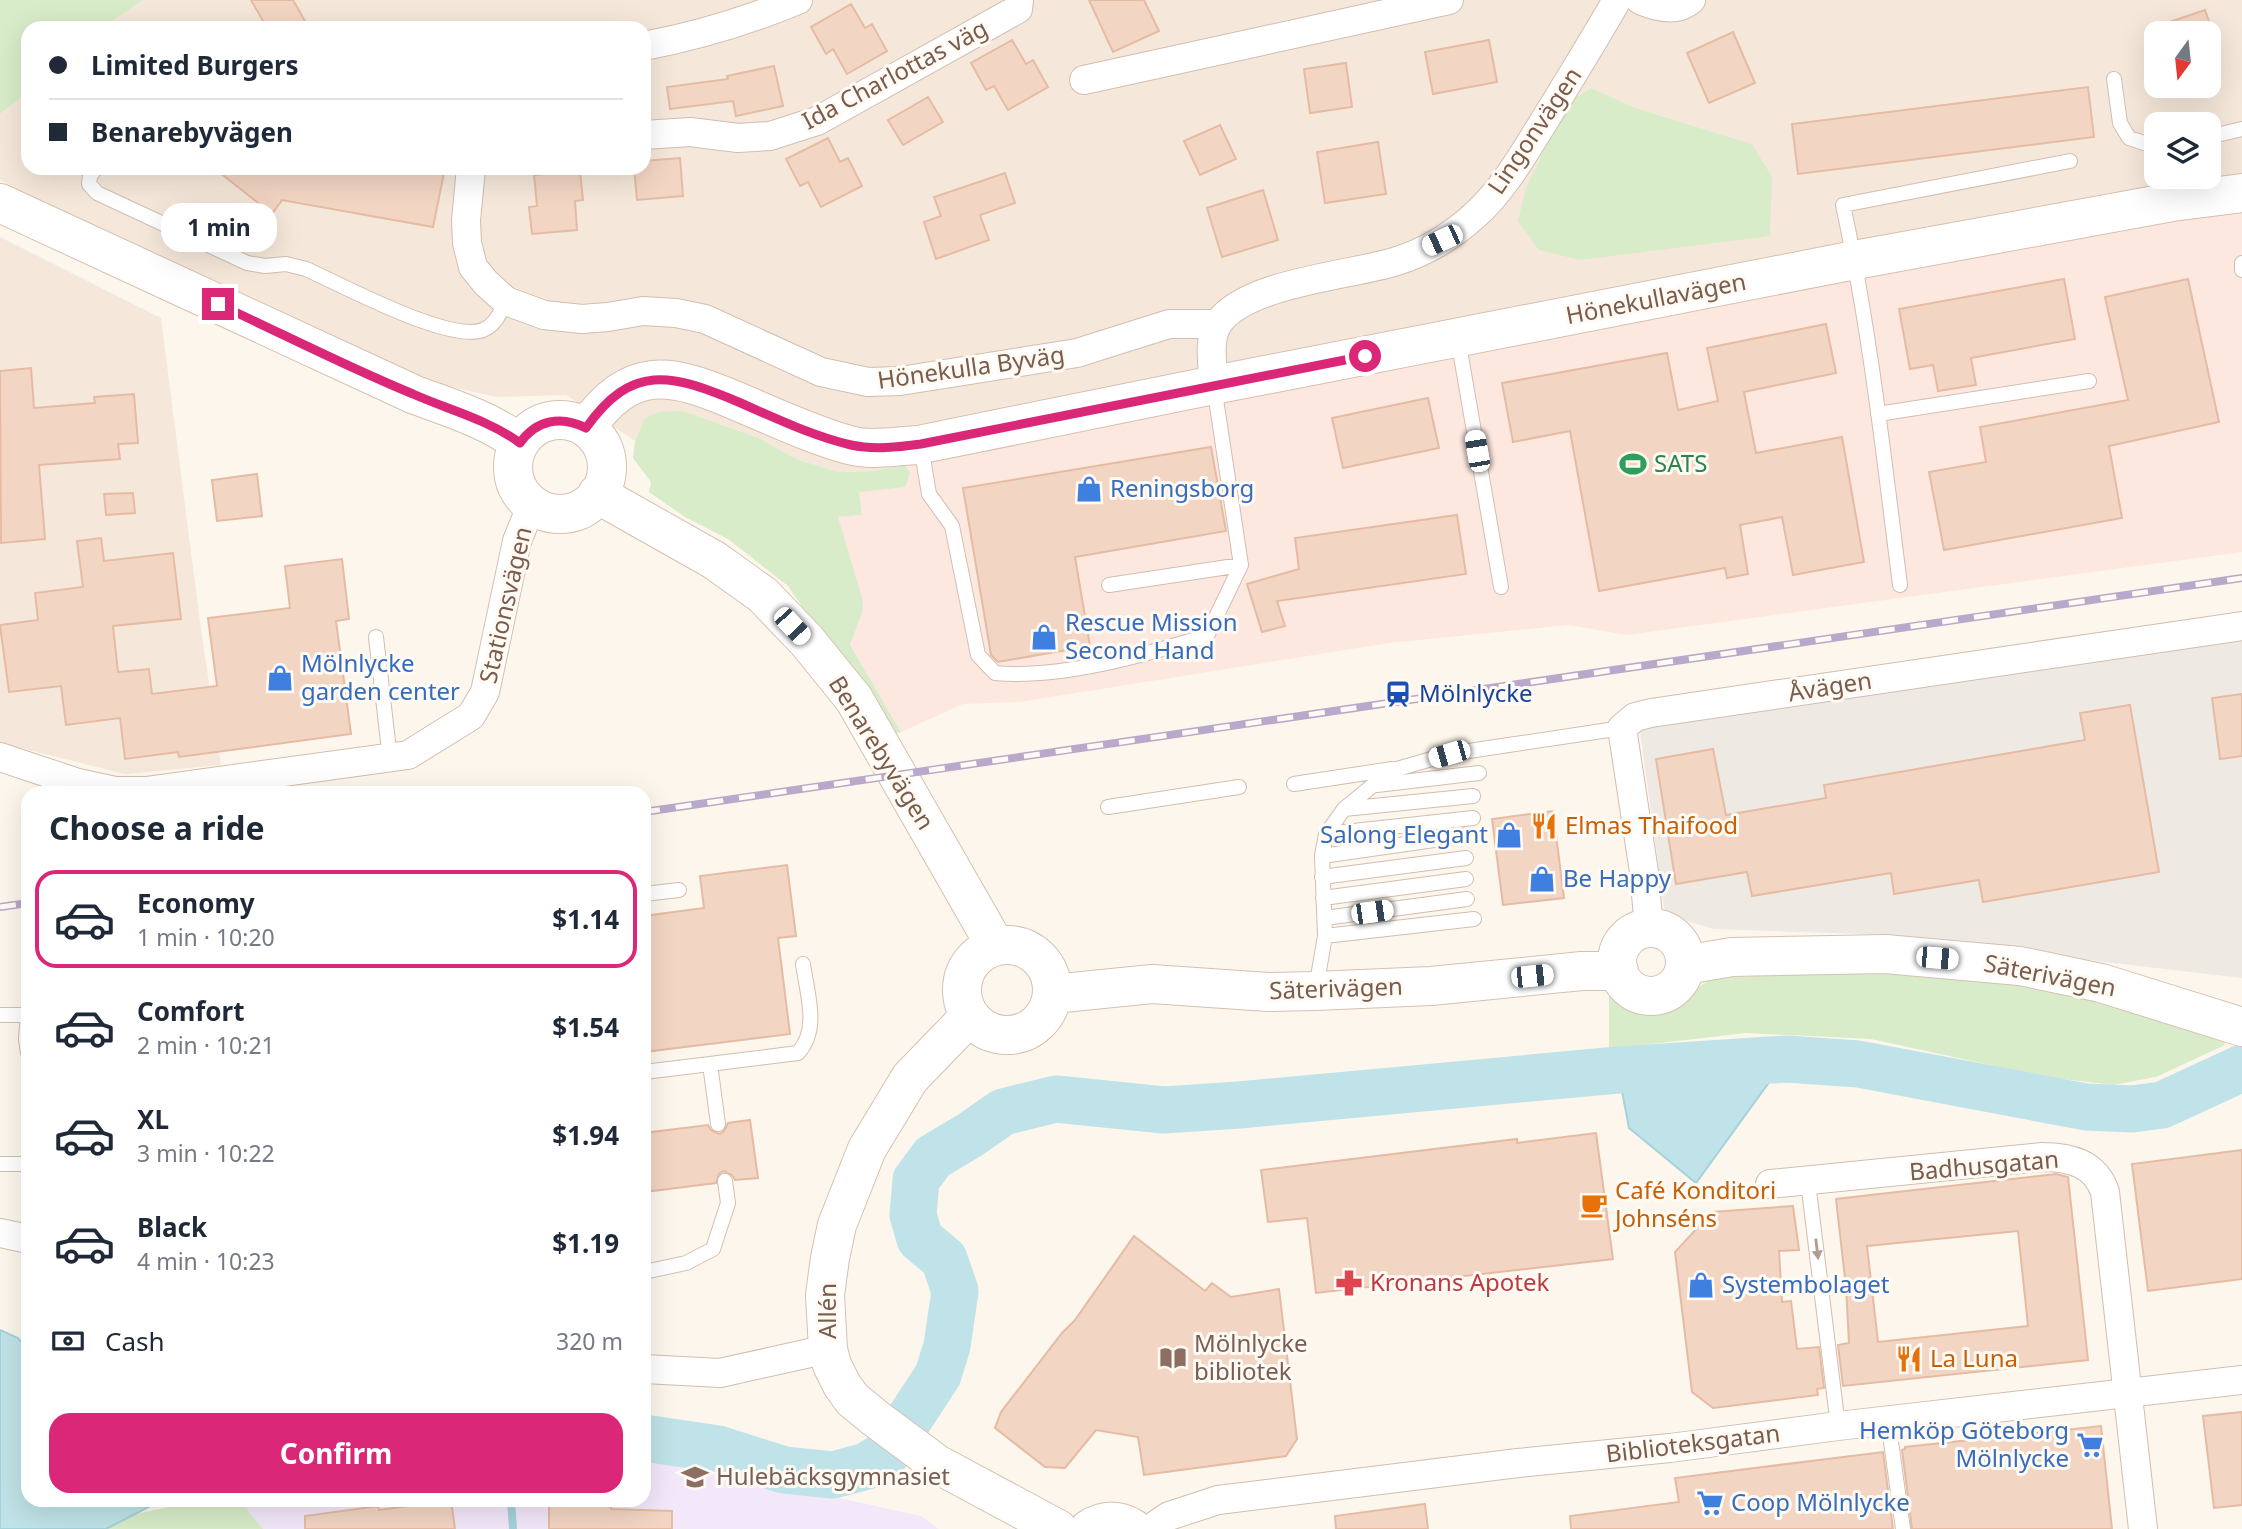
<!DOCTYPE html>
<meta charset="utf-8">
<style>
body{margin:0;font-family:"Noto Sans",sans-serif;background:#f6f6f7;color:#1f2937;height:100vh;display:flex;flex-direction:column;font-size:26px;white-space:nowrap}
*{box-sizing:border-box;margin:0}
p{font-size:23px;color:#747a83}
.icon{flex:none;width:38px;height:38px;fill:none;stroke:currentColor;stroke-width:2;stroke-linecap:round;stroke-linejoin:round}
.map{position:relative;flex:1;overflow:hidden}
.side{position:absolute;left:21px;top:786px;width:630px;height:721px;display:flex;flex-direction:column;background:#fff;border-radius:21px;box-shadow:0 7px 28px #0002}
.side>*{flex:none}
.top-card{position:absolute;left:21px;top:21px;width:630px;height:154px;border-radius:21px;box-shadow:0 7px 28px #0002;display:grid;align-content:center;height:154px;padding:0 28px;background:#fff}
.needle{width:46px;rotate:195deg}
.buttons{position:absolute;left:2144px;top:21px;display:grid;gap:14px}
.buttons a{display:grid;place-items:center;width:77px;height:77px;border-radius:14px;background:#fff;box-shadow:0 7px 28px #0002;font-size:35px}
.end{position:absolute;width:32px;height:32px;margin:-16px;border:9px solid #db2777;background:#fff;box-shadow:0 0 0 4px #fff}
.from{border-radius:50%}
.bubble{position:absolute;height:49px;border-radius:21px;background:#fff;box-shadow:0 7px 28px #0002;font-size:23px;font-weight:700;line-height:49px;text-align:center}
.car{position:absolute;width:21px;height:42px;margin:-21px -10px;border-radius:9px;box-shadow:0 0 5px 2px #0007;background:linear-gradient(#fff 24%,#345 0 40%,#fff 0 76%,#345 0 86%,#fff 0)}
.top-card b{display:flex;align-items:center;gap:24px;height:66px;font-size:26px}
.top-card b+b{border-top:2px solid #e0e1e3}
.top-card i{width:18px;height:18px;background:#1f2937}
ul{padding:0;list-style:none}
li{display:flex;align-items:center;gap:21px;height:98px;margin:0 14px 10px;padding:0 14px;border:4px solid transparent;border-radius:21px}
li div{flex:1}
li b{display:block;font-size:26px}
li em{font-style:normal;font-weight:700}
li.on{border-color:#db2777}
li>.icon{width:63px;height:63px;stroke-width:1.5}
h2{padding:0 28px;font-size:32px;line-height:84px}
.pay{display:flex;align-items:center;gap:18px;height:77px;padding:0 28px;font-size:26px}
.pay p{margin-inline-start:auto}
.button{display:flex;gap:14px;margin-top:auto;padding:14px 28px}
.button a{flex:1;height:80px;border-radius:21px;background:#db2777;color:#fff;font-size:28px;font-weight:700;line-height:80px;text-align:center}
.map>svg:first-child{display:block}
.residential{fill:#f5e8da;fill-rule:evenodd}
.commercial{fill:#fde8e0}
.industrial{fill:#efe9e4}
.education{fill:#f3e8fa}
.green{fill:#d8ecc9}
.water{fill:#bfe3e8;stroke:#a5d3da;stroke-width:2}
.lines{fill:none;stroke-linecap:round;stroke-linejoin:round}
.stream{stroke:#a5d3da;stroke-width:8}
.river{stroke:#bfe3e8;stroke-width:47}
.building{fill:#f3d5c3;stroke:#e6bba3;stroke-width:2;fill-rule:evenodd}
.lane-casing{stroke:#d1beb0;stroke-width:16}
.street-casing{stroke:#d1beb0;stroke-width:30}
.secondary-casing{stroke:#d6c0b0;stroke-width:40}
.lane{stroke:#fff;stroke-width:14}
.street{stroke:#fff;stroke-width:28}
.secondary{stroke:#fff;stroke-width:38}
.rail-casing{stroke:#b9a8c9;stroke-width:8}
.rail{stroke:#fffaf3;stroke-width:5;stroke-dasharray:16;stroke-linecap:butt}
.oneway{fill:#af9d94}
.route{stroke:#db2777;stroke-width:9}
.labels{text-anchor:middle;stroke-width:6;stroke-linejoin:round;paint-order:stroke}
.street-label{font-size:24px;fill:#7a5c4d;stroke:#fffaf3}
.leisure-label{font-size:24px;fill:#27864d;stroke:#fffaf3;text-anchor:start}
.shop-label{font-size:24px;fill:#366cbe;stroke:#fffaf3;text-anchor:start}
.transit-label{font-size:24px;fill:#164399;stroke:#fffaf3;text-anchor:start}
.food-label{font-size:24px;fill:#c56008;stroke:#fffaf3;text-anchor:start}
.health-label{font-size:24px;fill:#be3a42;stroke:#fffaf3;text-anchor:start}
.education-label{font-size:24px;fill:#785e54;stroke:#fffaf3;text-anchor:start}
</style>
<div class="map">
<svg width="2242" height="1529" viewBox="0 0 2242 1529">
<rect width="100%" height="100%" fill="#fdf6ec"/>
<path class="residential" d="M144,0H2242V206L874,471L839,472L796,459L759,438L683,411L644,419L635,441L566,395L497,397L438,384L187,274L0,180V114L28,92V168H644V28H101ZM2156,33H2208V86H2156ZM1591,88L1636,108L1752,144H1548L1567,103ZM2156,124H2208V177H2156Z
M0,237L161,318L200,622L221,765L125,774L17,747L0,745Z"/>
<path class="commercial" d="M2242,206V552L1627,635L1568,625L1389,643L1020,702L963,704L901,732L850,645L862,613L838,517L862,515L859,492L905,465L906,454Z"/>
<path class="industrial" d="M2242,613V978L1863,934L1713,929L1665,914L1636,702L2061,637Z"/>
<path class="education" d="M644,1455L921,1516L939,1529H204L213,1516L252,1500H644Z"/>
<path class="green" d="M0,0H144L101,28H28V92L0,114Z
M1591,88L1636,108L1752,144L1772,177L1770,236L1580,260L1539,250L1518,221L1526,188L1567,103Z
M683,411L759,438L796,459L839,472L874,471L905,465L910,473L905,487L859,492L862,515L838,517L863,601L862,613L850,645L901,732L885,737L848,675L788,586L728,539L685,517L649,492L651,482L633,458L635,441L644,419L659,412Z
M1837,973H1972L2102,997L2220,1035L2225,1045L2156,1077L2113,1085L2046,1077L1871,1039L1746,1033L1609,1049V993L1645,1009L1672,1006L1712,978Z
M201,1500H246L248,1511L263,1529H106L132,1515Z"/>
<path class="water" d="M1786,1059L1696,1183L1629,1128L1618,1070Z
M0,1330L18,1338L28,1349V1500H162L106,1529H0Z"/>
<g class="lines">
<path class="stream" d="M511,1500L513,1529"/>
<path class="river" d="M644,1438L718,1449L784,1470L833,1475L867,1466L887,1453L938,1375L947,1346L955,1291L944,1259L920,1239L913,1215L916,1180L933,1157L970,1135L1003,1112L1056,1099L1164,1110L1239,1105L1618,1070L1786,1059L1858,1064L2086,1107L2132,1109L2162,1105L2242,1068"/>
</g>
<path class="building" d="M251,0H293L309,28H267Z
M1089,0H1144L1159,31L1113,52Z
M851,4L865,28L872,24L887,51L847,74L833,49L826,54L811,27Z
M2205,10L2213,33H2147L2146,30Z
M1733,32L1755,83L1709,103L1687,53Z
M1012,40L1026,64L1033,60L1048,87L1008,110L994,86L986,90L971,63Z
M1489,40L1497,82L1433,94L1425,52Z
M1346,63L1352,107L1310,113L1304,69Z
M774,66L783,106L736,116L733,101L670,109L667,87L728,79L727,76Z
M2088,87L2094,137L1798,174L1792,124Z
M928,97L943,122L903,145L888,120Z
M1220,125L1236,159L1200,175L1184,141Z
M828,138L840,162L848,158L862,186L821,207L808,182L800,186L786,159Z
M1378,142L1386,194L1325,203L1317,152Z
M680,158L683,196L637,200L634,168H644V161Z
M214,168H419L444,173L433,227L282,200L272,214Z
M580,171L583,200L575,201L577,230L532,234L529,207L537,206L534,175Z
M1005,173L1015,203L980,215L989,240L936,259L924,222L941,216L934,197Z
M1263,190L1278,240L1222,257L1207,208Z
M2064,279L2075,339L1971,358L1976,385L1938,391L1933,365L1910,369L1899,309Z
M2188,279L2219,422L2109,446L2122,518L1944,550L1929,472L1986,462L1980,427L2128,400L2105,297Z
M1826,324L1836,373L1744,392L1756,453L1842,437L1864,562L1793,575L1782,517L1740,525L1748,574L1727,578L1725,568L1599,591L1570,431L1513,442L1502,383L1667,353L1678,410L1718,401L1707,348Z
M31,368L34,408L95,403L94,397L134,394L138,443L118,444L120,459L39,465L45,539L1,543L0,371Z
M1428,398L1439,448L1343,468L1332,418Z
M1211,447L1226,531L1075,557L1090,646L998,662L991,655L963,488Z
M257,474L262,516L217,521L212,480Z
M133,493L135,513L106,515L104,494Z
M1457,515L1466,574L1277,601L1285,626L1262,632L1247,584L1299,569L1295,538Z
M101,538L104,561L173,553L181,619L113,626L118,672L149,669L152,694L217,686L208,618L290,608L285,566L342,559L349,619L336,621L351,734L179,757L178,752L125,759L120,718L66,725L61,686L9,692L0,625L38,620L35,593L83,587L77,541Z
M2242,694V756L2220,759L2212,698Z
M2130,705L2159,872L1983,902L1979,880L1894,894L1891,873L1752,896L1747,872L1676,884L1656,759L1713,749L1726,815L1826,798L1824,785L2085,740L2080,713Z
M1553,811L1564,898L1503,905L1492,819Z
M787,865L796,936L778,938L790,1034L644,1052V916L704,908L700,876Z
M750,1120L758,1178L735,1180L732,1175L724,1171L719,1174L716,1183L644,1192V1133L708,1125L711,1130L719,1134L724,1131L728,1123Z
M1596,1133L1613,1259L1316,1293L1307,1218L1268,1222L1261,1170L1517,1139V1143Z
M2242,1150V1279L2148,1291L2132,1164Z
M2056,1174L2068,1177L2088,1360L1843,1386L1838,1345L1849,1343L1846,1287L1836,1199ZM2018,1231L2028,1326L1878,1342L1867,1246Z
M1793,1206L1799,1250L1779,1251L1782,1302L1791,1301L1797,1349L1819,1347L1824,1388L1817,1389L1818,1395L1713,1408L1692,1392L1675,1252L1712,1212Z
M1134,1236L1205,1291L1212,1283L1231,1297L1279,1289L1297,1439L1286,1456L1144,1475L1138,1437L1096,1430L1065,1468L1045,1467L995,1428L1001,1412L1062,1333L1075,1320Z
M2242,1412V1505L2214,1508L2203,1416Z
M2101,1426L2112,1529H1912L1902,1450L1905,1449V1447Z
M1883,1452L1893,1529H1571L1570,1516L1679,1502L1675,1478Z
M451,1500L455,1529H305V1516L378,1506L379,1510Z
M549,1500H611V1509L672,1511V1529H549Z
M1425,1504L1428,1529H1336L1335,1516Z"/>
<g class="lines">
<g class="lane-casing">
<path id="lane" d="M2114,79L2120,123L2129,138L2156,147
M2208,137L2242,129
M96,168L90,176L89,184L97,193L247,263L265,266L286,264L306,269C342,285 449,343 483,330C496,325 500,312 506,301
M2242,263V270
M1458,339L1501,587
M1878,414L2089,381
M921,446L929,494L952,526L978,655L995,673C1061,679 1144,655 1207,636L1241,565
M1109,585L1241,565L1214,386
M1900,585C1884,458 1870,330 1843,205L2070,161
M376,637L390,759
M1294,784L1392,769
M1377,785L1479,773
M1108,807L1239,787
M1344,809L1473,796
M1326,834L1473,818
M1322,856L1469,835
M1322,877L1466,858
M644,894L679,890
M1323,898L1466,879
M1325,918L1467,899
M1325,936L1474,919
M1316,988L1325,936L1322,856L1326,834L1344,809L1372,786L1397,769L1449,754L1622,728
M28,1013L26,1039L28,1053
M0,1015H27
M710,1064L798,1053C820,1029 807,994 803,964
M644,1072L710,1064L718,1124
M0,1164H28
M1808,1182L1838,1426
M644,1272L686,1263L713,1249L728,1203L725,1181
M1888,1420L1903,1529"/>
</g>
<g class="street-casing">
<path id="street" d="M1640,0C1656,7 1676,13 1691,0
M644,46C697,36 747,21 798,0
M1084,80L1449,0
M644,135L690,132L738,138L770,136L817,121L1018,9L1019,0
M471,168L466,220L467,243L473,267L486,283L506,301L544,315L582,319L608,317L643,311L676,313L705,319L821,372L868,382L900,381L1077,353L1169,324H1218
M1214,385C1213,366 1207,339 1219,322C1249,282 1350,276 1397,261C1425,252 1452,236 1474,216C1503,191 1526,150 1546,118C1570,79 1594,40 1617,0
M0,757L78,783L115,791H146L408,755L471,716L485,692L517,541L532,504
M1649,928L1644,872L1622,728L1635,717L1651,713L2242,626
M1770,1184L2042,1157C2070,1157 2095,1163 2105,1192L2143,1529
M0,1233L28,1239
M644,1369L720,1373L828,1349
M1150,1529L1169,1516L1218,1500L1518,1463L1670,1448L1838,1426L2242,1380"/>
</g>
<g class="secondary-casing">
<path id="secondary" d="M0,203L415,395C451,408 489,420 520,443
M513 467a47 47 0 1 1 94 0a47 47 0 1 1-94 0Z
M586,428C631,364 670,373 734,400C772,416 810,434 849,445C871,451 895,446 918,445L1214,385L1855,260L2172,202L2242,193
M597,494L714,560L763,595L807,641L854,699L995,945
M1617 962a34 34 0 1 1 68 0a34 34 0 1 1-68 0Z
M962 990a45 45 0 1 1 90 0a45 45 0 1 1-90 0Z
M1685,965L1732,957L1885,954L2020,966L2101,983L2242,1027
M1053,994L1152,984L1268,992L1315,991L1431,986L1582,971H1619
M970,1016L910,1078L867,1149L837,1225L830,1258L825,1295L828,1349L832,1365L842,1385L852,1399L875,1418L937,1464L1058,1529
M1089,1529C1104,1519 1119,1519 1134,1529"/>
</g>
<use href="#lane" class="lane"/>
<use href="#street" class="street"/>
<use href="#secondary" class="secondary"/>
<g class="rail-casing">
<path id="rail" d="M644,812L2242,578
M0,907L28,903"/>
</g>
<use href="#rail" class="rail"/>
</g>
<defs><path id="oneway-solid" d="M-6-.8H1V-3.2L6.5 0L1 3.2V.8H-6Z" transform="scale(1.75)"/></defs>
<use class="oneway" href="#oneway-solid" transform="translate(1817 1249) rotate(83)"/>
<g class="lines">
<path class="route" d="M218,304C283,334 347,367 413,394C449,410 487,419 520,443C536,420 561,415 586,428C632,363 671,374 736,401C773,417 812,436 851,445C874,450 899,447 921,444L1365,356"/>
</g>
<defs>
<g id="stadium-bare" transform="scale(2.1)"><path d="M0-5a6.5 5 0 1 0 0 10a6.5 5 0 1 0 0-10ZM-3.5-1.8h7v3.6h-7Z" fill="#2e9e5b" stroke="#fffaf3" stroke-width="2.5" paint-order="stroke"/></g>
<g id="shop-bare" transform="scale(2.1)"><path d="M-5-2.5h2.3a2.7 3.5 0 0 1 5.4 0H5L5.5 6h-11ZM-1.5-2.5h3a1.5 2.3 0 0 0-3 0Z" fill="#3f7fe0" stroke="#fffaf3" stroke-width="2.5" paint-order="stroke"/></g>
<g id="station-bare" transform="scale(2.1)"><path d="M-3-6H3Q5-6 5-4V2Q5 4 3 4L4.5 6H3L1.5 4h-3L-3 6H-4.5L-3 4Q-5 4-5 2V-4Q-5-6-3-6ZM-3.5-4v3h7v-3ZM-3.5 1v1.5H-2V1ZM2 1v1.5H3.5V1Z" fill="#1a4fb4" stroke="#fffaf3" stroke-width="2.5" paint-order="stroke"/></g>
<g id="restaurant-bare" transform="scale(2.1)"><path d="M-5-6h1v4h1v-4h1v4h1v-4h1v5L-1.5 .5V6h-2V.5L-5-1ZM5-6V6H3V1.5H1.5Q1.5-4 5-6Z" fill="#e8710a" stroke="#fffaf3" stroke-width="2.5" paint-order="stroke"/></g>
<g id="cafe-bare" transform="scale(2.1)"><path d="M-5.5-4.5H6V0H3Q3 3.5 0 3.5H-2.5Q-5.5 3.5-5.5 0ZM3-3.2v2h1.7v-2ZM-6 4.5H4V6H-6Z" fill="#e8710a" stroke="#fffaf3" stroke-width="2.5" paint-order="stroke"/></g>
<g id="pharmacy-bare" transform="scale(2.1)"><path d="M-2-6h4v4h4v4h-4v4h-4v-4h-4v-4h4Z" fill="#e0444e" stroke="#fffaf3" stroke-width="2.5" paint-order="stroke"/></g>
<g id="library-bare" transform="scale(2.1)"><path d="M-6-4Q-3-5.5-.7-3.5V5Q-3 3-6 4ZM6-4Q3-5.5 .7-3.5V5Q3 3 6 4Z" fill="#8d6e63" stroke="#fffaf3" stroke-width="2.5" paint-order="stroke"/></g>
<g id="supermarket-bare" transform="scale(2.1)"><path d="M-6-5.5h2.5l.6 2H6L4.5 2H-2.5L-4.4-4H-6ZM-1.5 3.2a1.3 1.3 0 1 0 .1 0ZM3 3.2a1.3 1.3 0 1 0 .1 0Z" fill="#3f7fe0" stroke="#fffaf3" stroke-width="2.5" paint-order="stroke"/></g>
<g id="school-bare" transform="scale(2.1)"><path d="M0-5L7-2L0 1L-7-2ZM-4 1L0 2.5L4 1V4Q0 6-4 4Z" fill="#8d6e63" stroke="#fffaf3" stroke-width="2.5" paint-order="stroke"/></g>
</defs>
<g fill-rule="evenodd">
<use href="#stadium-bare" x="1633" y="464"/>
<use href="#shop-bare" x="1089" y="489"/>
<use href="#shop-bare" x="1044" y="637"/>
<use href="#shop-bare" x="280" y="678"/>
<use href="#station-bare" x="1398" y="694"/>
<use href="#restaurant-bare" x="1544" y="826"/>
<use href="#shop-bare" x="1509" y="835"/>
<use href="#shop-bare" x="1542" y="879"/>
<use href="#cafe-bare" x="1594" y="1205"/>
<use href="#pharmacy-bare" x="1349" y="1283"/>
<use href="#shop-bare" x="1701" y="1285"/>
<use href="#library-bare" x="1173" y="1358"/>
<use href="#restaurant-bare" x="1909" y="1359"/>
<use href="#supermarket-bare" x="2090" y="1445"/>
<use href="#school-bare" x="695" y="1477"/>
<use href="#supermarket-bare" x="1710" y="1503"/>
</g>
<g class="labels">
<g class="street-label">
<text transform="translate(895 75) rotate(-28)" y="8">Ida Charlottas väg</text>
<text transform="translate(1535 131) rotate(-56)" y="8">Lingonvägen</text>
<text transform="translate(1656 299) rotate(-11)" y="8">Hönekullavägen</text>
<text transform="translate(971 368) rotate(-8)" y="8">Hönekulla Byväg</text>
<text transform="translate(506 605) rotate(-77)" y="8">Stationsvägen</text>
<text transform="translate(1830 687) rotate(-9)" y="8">Åvägen</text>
<text transform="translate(881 753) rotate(58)" y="8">Benarebyvägen</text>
<text transform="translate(2050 976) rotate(11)" y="8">Säterivägen</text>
<text transform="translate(1336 989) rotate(-2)" y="8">Säterivägen</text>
<text transform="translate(1984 1166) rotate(-5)" y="8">Badhusgatan</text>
<text transform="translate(828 1311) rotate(-90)" y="8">Allén</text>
<text transform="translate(1693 1444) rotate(-7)" y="8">Biblioteksgatan</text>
</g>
<g class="leisure-label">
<text x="1654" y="472">SATS</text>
</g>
<g class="shop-label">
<text x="1110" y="497">Reningsborg</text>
<text x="1065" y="631">Rescue Mission<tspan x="1065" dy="28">Second Hand</tspan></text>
<text x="301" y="672">Mölnlycke<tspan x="301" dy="28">garden center</tspan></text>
<text x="1488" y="843" text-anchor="end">Salong Elegant</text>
<text x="1563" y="887">Be Happy</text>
<text x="1722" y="1293">Systembolaget</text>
<text x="2069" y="1439" text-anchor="end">Hemköp Göteborg<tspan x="2069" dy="28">Mölnlycke</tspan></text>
<text x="1731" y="1511">Coop Mölnlycke</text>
</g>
<g class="transit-label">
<text x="1419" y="702">Mölnlycke</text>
</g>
<g class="food-label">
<text x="1565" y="834">Elmas Thaifood</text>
<text x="1615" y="1199">Café Konditori<tspan x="1615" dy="28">Johnséns</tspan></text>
<text x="1930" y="1367">La Luna</text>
</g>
<g class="health-label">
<text x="1370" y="1291">Kronans Apotek</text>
</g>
<g class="education-label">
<text x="1194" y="1352">Mölnlycke<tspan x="1194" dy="28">bibliotek</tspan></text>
<text x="716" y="1485">Hulebäcksgymnasiet</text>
</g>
</g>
</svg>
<div class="buttons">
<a><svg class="needle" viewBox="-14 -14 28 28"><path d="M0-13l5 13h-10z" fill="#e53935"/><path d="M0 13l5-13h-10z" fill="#747a83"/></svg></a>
<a><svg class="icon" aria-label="layers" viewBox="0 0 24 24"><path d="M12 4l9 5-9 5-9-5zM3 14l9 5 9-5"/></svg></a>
</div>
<i class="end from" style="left:1365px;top:356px"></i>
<i class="end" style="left:218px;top:304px"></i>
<div class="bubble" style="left:161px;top:203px;width:116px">1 min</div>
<i class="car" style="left:1442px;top:240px;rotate:245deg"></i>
<i class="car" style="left:1477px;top:451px;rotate:350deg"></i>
<i class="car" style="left:792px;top:626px;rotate:137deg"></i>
<i class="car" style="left:1449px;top:754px;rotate:254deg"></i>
<i class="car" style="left:1372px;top:912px;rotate:82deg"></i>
<i class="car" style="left:1937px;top:958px;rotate:95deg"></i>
<i class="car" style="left:1532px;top:976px;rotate:84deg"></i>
<div class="top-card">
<b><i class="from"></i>Limited Burgers</b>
<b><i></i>Benarebyvägen</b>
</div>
<section class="side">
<h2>Choose a ride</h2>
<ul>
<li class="on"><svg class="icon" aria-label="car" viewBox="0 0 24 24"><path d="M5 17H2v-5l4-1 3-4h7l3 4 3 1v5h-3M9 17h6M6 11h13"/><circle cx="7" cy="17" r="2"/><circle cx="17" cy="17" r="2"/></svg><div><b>Economy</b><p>1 min · 10:20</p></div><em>$1.14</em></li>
<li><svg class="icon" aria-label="car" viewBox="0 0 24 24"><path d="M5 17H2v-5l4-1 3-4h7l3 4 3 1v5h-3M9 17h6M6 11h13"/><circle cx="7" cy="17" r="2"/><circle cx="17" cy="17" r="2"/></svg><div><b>Comfort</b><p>2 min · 10:21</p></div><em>$1.54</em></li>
<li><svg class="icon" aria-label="car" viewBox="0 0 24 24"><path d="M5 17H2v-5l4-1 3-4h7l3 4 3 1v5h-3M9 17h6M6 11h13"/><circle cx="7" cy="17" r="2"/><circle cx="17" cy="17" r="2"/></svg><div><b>XL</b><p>3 min · 10:22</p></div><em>$1.94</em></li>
<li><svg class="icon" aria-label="car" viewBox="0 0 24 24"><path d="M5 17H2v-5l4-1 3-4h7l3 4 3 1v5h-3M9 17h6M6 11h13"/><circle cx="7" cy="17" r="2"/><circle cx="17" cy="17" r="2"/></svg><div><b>Black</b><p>4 min · 10:23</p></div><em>$1.19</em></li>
</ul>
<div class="pay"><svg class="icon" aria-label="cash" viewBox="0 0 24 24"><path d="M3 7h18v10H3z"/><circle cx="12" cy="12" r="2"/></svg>Cash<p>320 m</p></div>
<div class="button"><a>Confirm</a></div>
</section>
</div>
